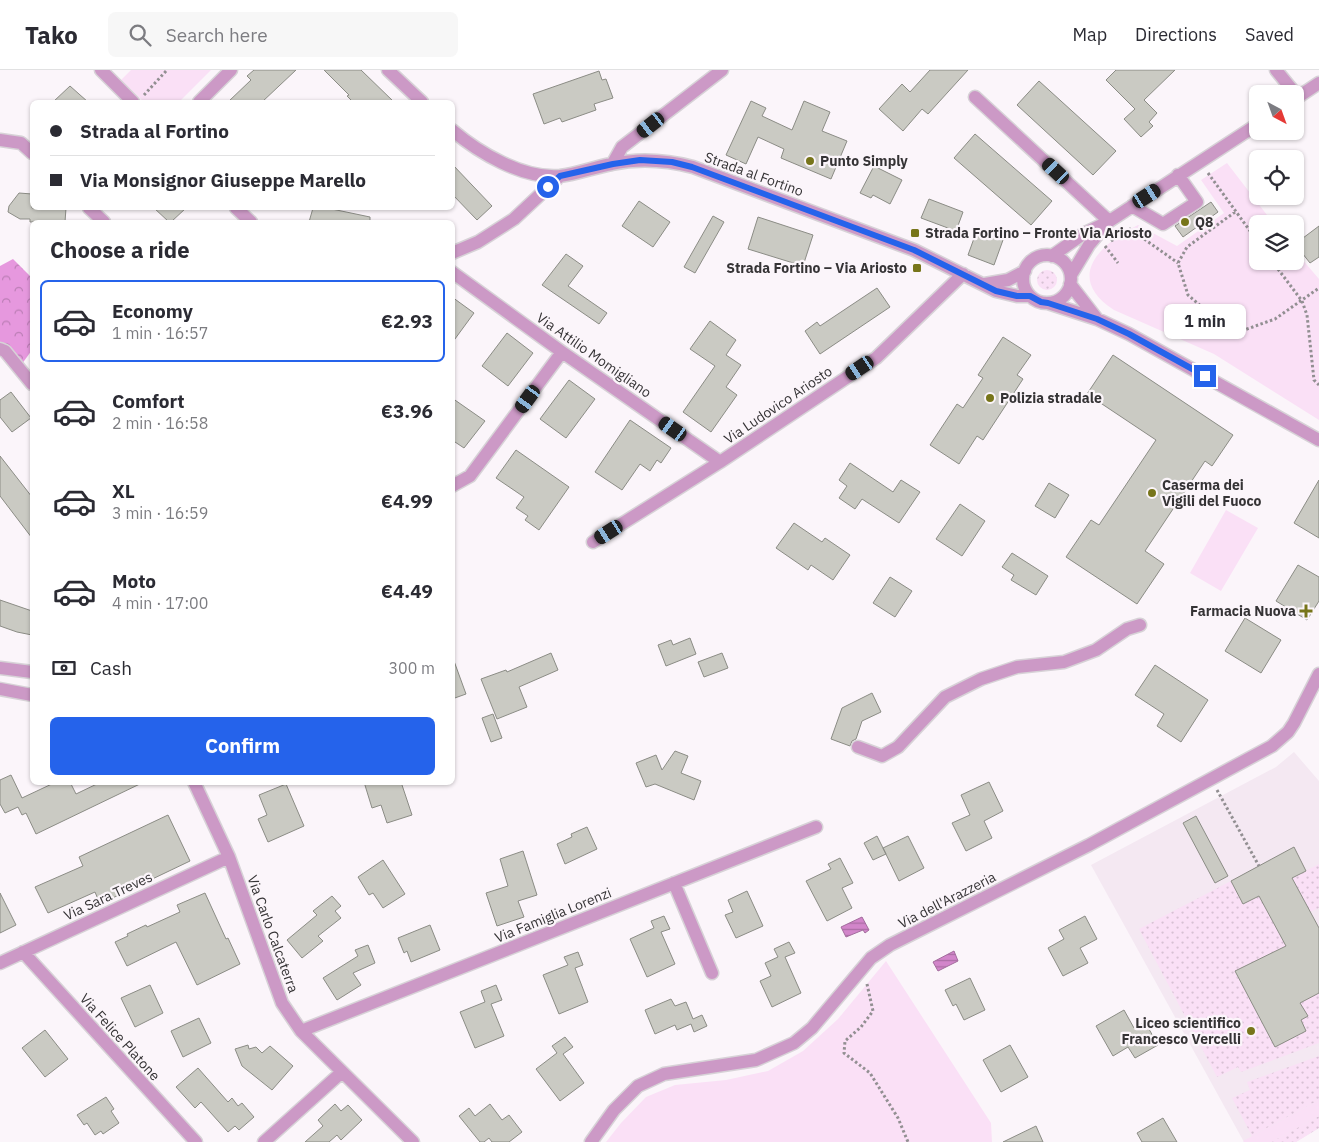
<!DOCTYPE html>
<meta charset="utf-8">
<style>
body{margin:0;font-family:"IBM Plex Sans",sans-serif;background:#f7f7f7;color:#2b2b33;height:100vh;display:flex;flex-direction:column;font-size:19px;white-space:nowrap}
*{box-sizing:border-box;margin:0}
p{font-size:16px;color:#7c7c81}
.icon{flex:none;width:28px;height:28px;fill:none;stroke:currentColor;stroke-width:2;stroke-linecap:round;stroke-linejoin:round}
.map{position:relative;flex:1;overflow:hidden}
.panel{position:absolute;left:30px;top:150px;width:425px;height:565px;display:flex;flex-direction:column;background:#fff;border-radius:8px;box-shadow:0 1px 4px #0004}
.panel>*{flex:none}
.guide{position:absolute;left:30px;top:30px;width:425px;height:110px;border-radius:8px;box-shadow:0 1px 4px #0004;display:grid;align-content:center;height:110px;padding:0 20px;background:#fff}
.needle{width:32px;rotate:139deg}
.controls{position:absolute;left:1249px;top:15px;display:grid;gap:10px}
.controls a{display:grid;place-items:center;width:55px;height:55px;border-radius:8px;background:#fff;box-shadow:0 1px 4px #0004;font-size:25px}
.end{position:absolute;width:22px;height:22px;margin:-11px;border:6px solid #2563eb;background:#fff;box-shadow:0 0 0 2px #fff}
.from{border-radius:50%}
.bubble{position:absolute;height:35px;border-radius:8px;background:#fff;box-shadow:0 1px 4px #0004;font-size:16px;font-weight:700;line-height:35px;text-align:center}
.car{position:absolute;width:15px;height:30px;margin:-15px -8px;border-radius:6px;box-shadow:0 0 4px 1px #0007;background:linear-gradient(#222 24%,#8ab4d8 0 40%,#222 0 76%,#8ab4d8 0 86%,#222 0)}
.guide b{display:flex;align-items:center;gap:18px;height:48px;font-size:19px}
.guide b+b{border-top:1px solid #e1e1e2}
.guide i{width:12px;height:12px;background:#2b2b33}
ul{padding:0;list-style:none}
li{display:flex;align-items:center;gap:15px;height:82px;margin:0 10px 8px;padding:0 10px;border:2px solid transparent;border-radius:8px}
li div{flex:1}
li b{display:block;font-size:19px}
li em{font-style:normal;font-weight:700}
li.on{border-color:#2563eb}
li>.icon{width:45px;height:45px;stroke-width:1.5}
h2{padding:0 20px;font-size:22px;line-height:60px}
.pay{display:flex;align-items:center;gap:12px;height:55px;padding:0 20px;font-size:19px}
.pay p{margin-inline-start:auto}
.action{display:flex;gap:10px;margin-top:auto;padding:10px 20px}
.action a{flex:1;height:58px;border-radius:8px;background:#2563eb;color:#fff;font-size:20px;font-weight:700;line-height:58px;text-align:center}
header{display:flex;align-items:center;gap:30px;box-sizing:border-box;height:70px;padding:0 25px;background:#fff;border-bottom:1px solid #e1e1e2}
header strong{font-size:24px}
nav{display:flex;gap:28px;margin-inline-start:auto;font-size:18px}
.search{width:350px;height:45px;background:#f7f7f7;display:flex;align-items:center;gap:12px;box-sizing:border-box;padding:0 18px;border-radius:8px;color:#7c7c81;font-size:19px}
.map>svg:first-child{display:block}
.built{fill:#f4e8f2}
.grass{fill:url(#grass-dots)}
.forest{fill:url(#forest-crowns)}
.park{fill:#fae0f6}
.water{fill:url(#water-rules);stroke:#a36c9d}
.building{fill:#cacac3;stroke:#8b8c85}
.lines{fill:none;stroke-linecap:round;stroke-linejoin:round}
.minor-casing{stroke:#d7d2d7;stroke-width:15}
.path{stroke:#928f92;stroke-width:3;stroke-dasharray:2.5 2.5;stroke-linecap:butt}
.minor{stroke:#cc99c6;stroke-width:12}
.route{stroke:#2563eb;stroke-width:6}
.poi-dot{fill:#77751a;stroke:#fbf5fa;stroke-width:2}
.labels{text-anchor:middle;stroke-width:4.5;stroke-linejoin:round;paint-order:stroke}
.poi-label{font-size:14px;font-weight:bold;fill:#353335;stroke:#fbf5fa;text-anchor:start}
.street-label{font-size:14px;fill:#353335;stroke:#fbf5fa}
</style>
<header>
<strong>Tako</strong>
<div class="search"><svg class="icon" aria-label="search" viewBox="0 0 24 24"><circle cx="10" cy="10" r="6"/><path d="M15 15l6 6"/></svg>Search here</div>
<nav><a>Map</a><a>Directions</a><a>Saved</a></nav>
</header>
<div class="map">
<svg width="1319" height="1072" viewBox="0 0 1319 1072">
<defs>
<pattern id="grass-dots" width="8" height="8" patternUnits="userSpaceOnUse" patternTransform="scale(1.25)"><rect width="8" height="8" fill="#fae0f6"/><path d="M2 2h.1M6 6h.1" fill="none" stroke="#d7c1d4" stroke-width="1.8" stroke-linecap="round"/></pattern>
<pattern id="forest-crowns" width="20" height="18" patternUnits="userSpaceOnUse" patternTransform="scale(1.25)"><rect width="20" height="18" fill="#e698de"/><path d="M2 6a3 3 0 1 1 6 0M12 15a3 3 0 1 1 6 0" fill="none" stroke="#bb7db5"/></pattern>
<pattern id="water-rules" width="6" height="5" patternUnits="userSpaceOnUse" patternTransform="scale(1.25)"><rect width="6" height="5" fill="#d285ca"/><path d="M0 2.5h6" fill="none" stroke="#ab6da5"/></pattern>
</defs>
<rect width="100%" height="100%" fill="#fbf5fa"/>
<path class="built" d="M1294,682L1319,711V1058L1296,1072H1244L1091,795L1276,697Z"/>
<path class="grass" d="M1037 210a10 10 0 1 1 20 0a10 10 0 1 1-20 0Z
M1319,794V838L1310,842L1292,808Z
M1231,811L1243,834L1259,826L1286,876L1235,902L1275,977L1301,950L1307,946L1300,933L1319,923V973L1241,1002L1238,997L1217,1007L1139,859Z
M1319,986V1030L1252,1066L1232,1028L1250,1020L1247,1012Z
M1319,1046V1058L1296,1072H1271Z"/>
<path class="forest" d="M13,189L32,208V280L19,298L0,279V196Z"/>
<path class="park" d="M131,0H211L179,32H144L121,10Z
M1227,93L1274,154H1258V191H1295V181L1319,209V350L1214,284L1114,240C1064,207 1100,174 1138,155L1177,176L1224,143L1201,110Z
M1226,440L1258,458L1221,521L1190,503Z
M886,891L991,1053L992,1072H606L621,1053L646,1027L675,1015L726,1010L768,1001L803,981L838,949Z
M1319,1030V1046L1271,1072H1244L1243,1071Z"/>
<path class="water" d="M862,847L869,860L865,863L863,860L846,867L841,857Z
M954,881L958,891L938,901L933,892Z"/>
<path class="building" d="M254,0H296L262,32H228L251,10L247,6Z
M324,0H361L394,32H353L347,26L349,25Z
M930,0H968L928,44L922,39L903,61L879,39L902,14L910,22Z
M1116,0H1175L1144,30L1157,43L1149,52L1153,56L1141,67L1124,49L1135,39L1106,10Z
M599,1L602,10L606,9L613,28L594,34L596,40L562,52L560,48L544,54L533,24Z
M1039,11L1116,81L1093,105L1017,35Z
M70,16L88,32H53Z
M751,31L766,38L762,46L792,60L804,31L830,42L822,61L847,71L831,109L781,88L784,79L758,67L746,94L726,85Z
M975,64L1052,131L1031,155L954,88Z
M452,94L492,136L477,150L452,124Z
M874,96L902,110L890,134L873,125L871,128L860,123Z
M19,123L32,124V138H66L65,152H30V149H20L8,142L9,136Z
M929,129L963,142L956,161L921,148Z
M639,131L670,152L653,177L622,156Z
M1211,132L1218,142L1183,167L1175,156Z
M154,138H186L171,152H169Z
M313,138H327L370,147V152H309Z
M713,146L724,152L695,203L684,197Z
M758,147L813,165L803,196L748,179Z
M1319,156V187L1310,193L1295,174Z
M977,160L1003,170L994,195L968,185Z
M566,184L583,196L568,216L607,243L599,254L542,215Z
M877,218L890,237L820,284L805,261L817,252L820,256Z
M452,227L474,243L452,273Z
M710,251L736,270L726,285L741,295L726,317L737,325L711,362L683,342L715,296L690,279Z
M507,263L533,283L508,316L482,296Z
M1003,267L1031,285L1017,305L1023,309L983,370L977,366L959,394L930,375L957,334L963,338L983,308L978,305Z
M1113,285L1233,365L1212,396L1205,391L1145,481L1164,494L1137,534L1066,487L1091,450L1099,455L1156,370L1087,324Z
M569,310L595,329L566,368L540,349Z
M11,322L31,348L12,362L0,347V330Z
M452,328L485,351L464,378L452,370Z
M630,350L671,378L661,393L657,390L650,401L640,394L622,420L595,402Z
M516,380L569,417L539,460L525,450L528,446L516,438L524,427L496,408Z
M0,386L32,427V468L0,426Z
M850,393L893,422L901,410L920,422L899,453L862,429L855,439L839,428L847,416L839,410Z
M1319,410V468L1294,453Z
M1049,413L1069,425L1055,448L1035,436Z
M960,434L985,451L962,486L936,469Z
M794,453L822,472L825,468L850,485L833,510L811,495L808,500L776,478Z
M1012,483L1048,506L1036,525L1011,510L1014,505L1002,497Z
M1298,495L1319,507V531L1307,550L1276,531Z
M890,507L912,521L895,547L873,533Z
M0,530L32,541V565L17,562L0,556Z
M1245,548L1281,570L1261,603L1225,581Z
M690,568L696,584L666,596L658,575L671,570L673,575Z
M551,583L558,600L519,617L527,637L497,649L481,609L506,600L507,602Z
M722,583L728,598L704,607L698,592Z
M452,591H454L466,624L452,629Z
M1155,595L1208,630L1181,672L1157,656L1164,644L1135,625Z
M872,623L881,642L862,651L856,669L852,671L850,676L831,669L842,638Z
M493,644L502,668L491,672L482,648Z
M675,681L688,686L681,703L701,711L694,730L655,714L646,717L636,693L656,685L662,700Z
M11,705L22,728L56,712H70L76,724L101,712H144L36,764L26,743L22,745L18,737L5,743L0,734V710Z
M364,712H401L412,745L387,753L381,735L372,738Z
M989,712L1003,741L984,751L992,768L966,781L952,753L970,745L961,725Z
M286,714L304,756L268,772L258,749L267,745L259,725Z
M168,745L190,791L100,834L95,822L48,843L35,817L83,796L79,787Z
M1196,746L1228,806L1215,813L1183,753Z
M587,757L597,779L565,794L557,774L572,767L571,764Z
M877,766L886,784L873,790L864,773Z
M908,766L924,798L899,811L883,778Z
M1294,777L1306,801L1292,808L1319,858V923L1300,933L1308,946L1301,950L1306,961L1275,977L1235,901L1286,876L1259,826L1243,834L1231,811Z
M523,781L537,825L518,831L524,847L497,856L486,823L508,816L500,789Z
M840,788L853,813L842,818L852,838L827,851L806,811L831,799L828,794Z
M383,790L405,824L383,838L373,823L369,825L358,807Z
M747,821L763,856L736,868L725,845L733,842L728,830Z
M0,823L16,855L0,863Z
M205,823L226,869L228,868L240,894L197,915L176,872L127,896L115,872L128,866L127,864L146,855L147,857L180,842L177,835Z
M332,826L341,836L335,841L341,848L318,866L323,871L302,888L287,870L317,845L313,841Z
M664,846L670,859L661,862L675,894L647,907L630,869L654,858L651,851Z
M1085,846L1097,869L1080,878L1088,893L1063,906L1048,878L1064,869L1059,860Z
M430,855L440,880L411,892L407,881L404,883L398,868Z
M789,872L795,883L785,887L801,923L772,937L760,911L771,906L765,893L778,887L774,879Z
M368,875L375,893L353,903L361,915L337,930L323,908L358,886L355,880Z
M578,882L583,895L575,898L588,932L559,944L543,905L568,895L564,887Z
M970,908L985,940L964,950L956,934L953,936L945,920Z
M150,915L163,943L135,957L121,928Z
M496,915L502,930L491,934L504,966L475,978L460,942L485,932L481,921Z
M671,929L675,936L686,932L693,949L702,945L707,956L694,962L691,954L677,960L675,955L655,964L645,940Z
M1124,940L1134,958L1145,952L1158,975L1135,988L1128,977L1113,986L1096,956Z
M199,948L211,973L183,987L171,961Z
M45,960L68,989L45,1007L22,978Z
M565,967L573,977L563,984L584,1013L560,1031L536,999L557,983L552,976Z
M248,975L249,979L256,977L262,983L270,976L293,996L272,1020L242,996L235,979Z
M1010,975L1028,1007L1001,1022L983,990Z
M198,998L228,1032L232,1028L238,1036L242,1033L254,1047L239,1060L235,1056L228,1062L201,1032L195,1038L176,1017Z
M106,1027L114,1039L111,1041L119,1053L103,1064L101,1061L95,1065L87,1053L84,1055L77,1045Z
M335,1034L341,1041L348,1035L362,1050L341,1070L337,1065L329,1072H305L323,1056L318,1050Z
M490,1034L502,1050L509,1045L522,1062L509,1072H492L489,1068L484,1072H480L459,1046L469,1038L475,1046Z
M1163,1048L1177,1072H1142L1137,1063Z
M1036,1056L1043,1072H1003Z"/>
<g class="lines">
<g class="minor-casing">
<path id="minor" d="M101,0L133,32
M388,0L422,32
M1276,0L1298,27
M975,27L1109,151
M1295,29L1319,13
M199,32L231,0
M452,60C479,83 523,109 560,106C577,104 595,97 612,94C640,88 666,90 693,97L914,180L996,221L1017,226H1030
M0,70L21,73L32,83
M613,93L622,77L722,0
M1132,136L1163,154L1197,132L1178,105
M89,138L104,152
M236,138L251,152
M452,183L478,172L514,149L560,106
M1023 209a24 24 0 1 1 48 0a24 24 0 1 1-48 0Z
M1052,186L1083,164L1108,152L1258,54
M452,202L562,282L720,392
M1071,205L1089,175L1105,156
M985,214L1008,210L1025,201
M1070,214L1097,249
M1048,233L1097,249L1129,264L1319,370
M0,279L5,281L32,314
M452,416L470,406L562,282
M593,472L720,392L876,288L963,204
M0,598L32,602
M0,619L32,625
M858,677L882,686L898,677L945,627L981,609L1017,597L1064,592L1096,580L1127,559L1140,555
M194,712L229,787L282,933L301,961L413,1072
M674,813L712,903
M23,882L196,1072
M0,893L229,787
M301,961L816,757
M264,1072L342,1002
M591,1072L614,1040L638,1016L664,1004L756,990L794,973L812,958L871,888L890,875L1089,775L1272,676L1288,662L1294,653L1319,604"/>
</g>
<path class="path" d="M144,25L167,0
M1208,103L1258,172
M1235,142L1187,177L1178,193L1188,225L1233,264L1275,249L1319,218
M1111,171L1130,159L1178,193
M1105,176L1118,193
M1272,191L1302,231L1307,245L1314,310L1319,315
M1217,720L1259,796
M867,914L873,941L861,957L845,971L844,983L870,1003L898,1048L908,1072"/>
<use href="#minor" class="minor"/>
</g>
<g class="lines">
<path class="route" d="M548,117L560,106L613,94L640,90L672,92L692,97L914,180L996,221L1017,226H1030L1041,232L1048,233L1097,249L1129,264L1205,306"/>
</g>
<g class="poi-dot">
<circle cx="810" cy="91" r="5"/>
<circle cx="1185" cy="152" r="5"/>
<rect x="910" y="158" width="10" height="10" rx="2.5"/>
<rect x="912" y="193" width="10" height="10" rx="2.5"/>
<circle cx="990" cy="328" r="5"/>
<circle cx="1152" cy="423" r="5"/>
<path d="M1303.5 533.5h5v5h5v5h-5v5h-5v-5h-5v-5h5z"/>
<circle cx="1251" cy="961" r="5"/>
</g>
<g class="labels">
<g class="poi-label">
<text x="820" y="96">Punto Simply</text>
<text x="1195" y="157">Q8</text>
<text x="925" y="168">Strada Fortino – Fronte Via Ariosto</text>
<text x="907" y="203" text-anchor="end">Strada Fortino – Via Ariosto</text>
<text x="1000" y="333">Polizia stradale</text>
<text x="1162" y="420">Caserma dei<tspan x="1162" dy="16">Vigili del Fuoco</tspan></text>
<text x="1296" y="546" text-anchor="end">Farmacia Nuova</text>
<text x="1241" y="958" text-anchor="end">Liceo scientifico<tspan x="1241" dy="16">Francesco Vercelli</tspan></text>
</g>
<g class="street-label">
<text transform="translate(754 104) rotate(20)" y="5">Strada al Fortino</text>
<text transform="translate(594 285) rotate(35)" y="5">Via Attilio Momigliano</text>
<text transform="translate(778 335) rotate(-34)" y="5">Via Ludovico Ariosto</text>
<text transform="translate(108 826) rotate(-25)" y="5">Via Sara Treves</text>
<text transform="translate(947 830) rotate(-27)" y="5">Via dell'Arazzeria</text>
<text transform="translate(553 845) rotate(-22)" y="5">Via Famiglia Lorenzi</text>
<text transform="translate(273 864) rotate(70)" y="5">Via Carlo Calcaterra</text>
<text transform="translate(120 967) rotate(48)" y="5">Via Felice Platone</text>
</g>
</g>
</svg>
<div class="controls">
<a><svg class="needle" viewBox="-14 -14 28 28"><path d="M0-13l5 13h-10z" fill="#e53935"/><path d="M0 13l5-13h-10z" fill="#7c7c81"/></svg></a>
<a><svg class="icon" aria-label="locate" viewBox="0 0 24 24"><circle cx="12" cy="12" r="6"/><path d="M12 2v4M12 18v4M2 12h4M18 12h4"/></svg></a>
<a><svg class="icon" aria-label="layers" viewBox="0 0 24 24"><path d="M12 4l9 5-9 5-9-5zM3 14l9 5 9-5"/></svg></a>
</div>
<i class="end from" style="left:548px;top:117px"></i>
<i class="end" style="left:1205px;top:306px"></i>
<div class="bubble" style="left:1164px;top:234px;width:82px">1 min</div>
<i class="car" style="left:651px;top:55px;rotate:232deg"></i>
<i class="car" style="left:1056px;top:101px;rotate:313deg"></i>
<i class="car" style="left:1147px;top:126px;rotate:57deg"></i>
<i class="car" style="left:860px;top:298px;rotate:236deg"></i>
<i class="car" style="left:528px;top:329px;rotate:216deg"></i>
<i class="car" style="left:673px;top:359px;rotate:305deg"></i>
<i class="car" style="left:609px;top:462px;rotate:238deg"></i>
<div class="guide">
<b><i class="from"></i>Strada al Fortino</b>
<b><i></i>Via Monsignor Giuseppe Marello</b>
</div>
<section class="panel">
<h2>Choose a ride</h2>
<ul>
<li class="on"><svg class="icon" aria-label="car" viewBox="0 0 24 24"><path d="M5 17H2v-5l4-1 3-4h7l3 4 3 1v5h-3M9 17h6M6 11h13"/><circle cx="7" cy="17" r="2"/><circle cx="17" cy="17" r="2"/></svg><div><b>Economy</b><p>1 min · 16:57</p></div><em>€2.93</em></li>
<li><svg class="icon" aria-label="car" viewBox="0 0 24 24"><path d="M5 17H2v-5l4-1 3-4h7l3 4 3 1v5h-3M9 17h6M6 11h13"/><circle cx="7" cy="17" r="2"/><circle cx="17" cy="17" r="2"/></svg><div><b>Comfort</b><p>2 min · 16:58</p></div><em>€3.96</em></li>
<li><svg class="icon" aria-label="car" viewBox="0 0 24 24"><path d="M5 17H2v-5l4-1 3-4h7l3 4 3 1v5h-3M9 17h6M6 11h13"/><circle cx="7" cy="17" r="2"/><circle cx="17" cy="17" r="2"/></svg><div><b>XL</b><p>3 min · 16:59</p></div><em>€4.99</em></li>
<li><svg class="icon" aria-label="car" viewBox="0 0 24 24"><path d="M5 17H2v-5l4-1 3-4h7l3 4 3 1v5h-3M9 17h6M6 11h13"/><circle cx="7" cy="17" r="2"/><circle cx="17" cy="17" r="2"/></svg><div><b>Moto</b><p>4 min · 17:00</p></div><em>€4.49</em></li>
</ul>
<div class="pay"><svg class="icon" aria-label="cash" viewBox="0 0 24 24"><path d="M3 7h18v10H3z"/><circle cx="12" cy="12" r="2"/></svg>Cash<p>300 m</p></div>
<div class="action"><a>Confirm</a></div>
</section>
</div>
